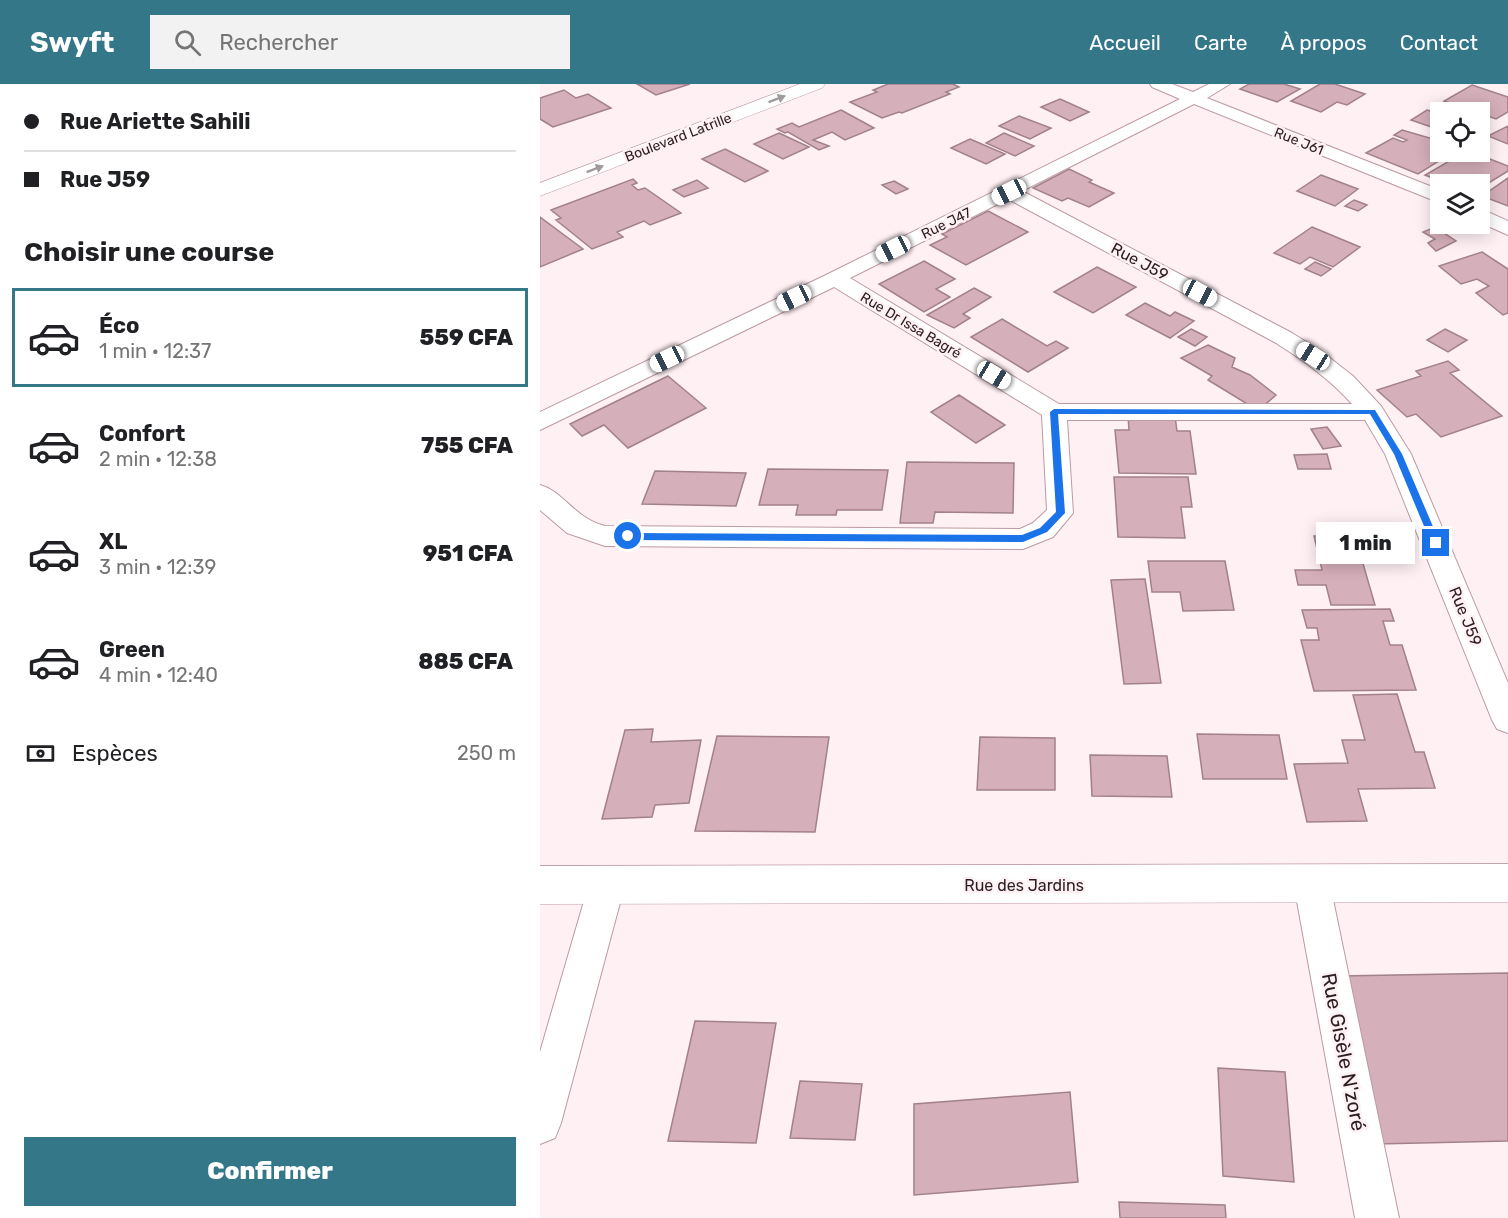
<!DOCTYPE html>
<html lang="fr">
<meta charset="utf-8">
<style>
body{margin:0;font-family:Rubik,sans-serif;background:#f2f2f2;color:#202124;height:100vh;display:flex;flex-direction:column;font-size:22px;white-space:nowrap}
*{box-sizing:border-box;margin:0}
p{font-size:20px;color:#757577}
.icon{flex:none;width:33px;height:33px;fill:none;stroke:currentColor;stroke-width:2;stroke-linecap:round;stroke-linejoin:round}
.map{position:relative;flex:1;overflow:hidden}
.panel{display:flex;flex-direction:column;background:#fff;width:540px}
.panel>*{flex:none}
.hud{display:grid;align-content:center;height:132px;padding:0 24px;background:#fff}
.controls{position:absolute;left:890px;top:18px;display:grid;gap:12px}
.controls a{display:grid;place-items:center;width:60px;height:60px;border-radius:0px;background:#fff;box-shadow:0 3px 15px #0003;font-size:30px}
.end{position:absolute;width:27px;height:27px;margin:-14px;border:8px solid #1a73e8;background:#fff;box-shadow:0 0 0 3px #fff}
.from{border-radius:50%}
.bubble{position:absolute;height:42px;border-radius:0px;background:#fff;box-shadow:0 3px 15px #0003;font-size:20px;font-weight:800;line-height:42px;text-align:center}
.car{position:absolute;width:18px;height:36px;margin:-18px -9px;border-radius:8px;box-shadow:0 0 4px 2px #0007;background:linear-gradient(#fff 24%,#345 0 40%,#fff 0 76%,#345 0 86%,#fff 0)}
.hud b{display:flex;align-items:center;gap:21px;height:57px;font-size:22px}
.hud b+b{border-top:2px solid #e0e0e0}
.hud i{width:15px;height:15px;background:#202124}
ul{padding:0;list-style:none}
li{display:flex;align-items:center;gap:18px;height:99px;margin:0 12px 9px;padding:0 12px;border:3px solid transparent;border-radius:0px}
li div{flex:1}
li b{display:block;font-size:22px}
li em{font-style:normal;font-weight:800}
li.active{border-color:#347788}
li>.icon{width:54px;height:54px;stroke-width:1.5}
h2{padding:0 24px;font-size:27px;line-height:72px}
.pay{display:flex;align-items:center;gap:15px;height:66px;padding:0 24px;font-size:22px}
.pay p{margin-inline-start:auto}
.primary-button{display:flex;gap:12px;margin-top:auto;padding:12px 24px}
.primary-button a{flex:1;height:69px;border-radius:0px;background:#347788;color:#fff;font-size:24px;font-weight:800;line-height:69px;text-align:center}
header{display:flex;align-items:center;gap:36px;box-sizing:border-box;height:84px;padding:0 30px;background:#347788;color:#fff}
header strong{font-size:28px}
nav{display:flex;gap:33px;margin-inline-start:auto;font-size:21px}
.search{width:420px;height:54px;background:#f2f2f2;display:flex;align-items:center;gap:15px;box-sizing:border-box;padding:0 21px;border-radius:0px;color:#757577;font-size:22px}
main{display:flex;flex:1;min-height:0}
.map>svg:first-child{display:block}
.building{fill:#d5afba;stroke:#a2818b;stroke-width:1.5}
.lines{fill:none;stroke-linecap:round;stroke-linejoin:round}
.minor-casing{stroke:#bc9aa4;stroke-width:2}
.secondary-casing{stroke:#bc9aa4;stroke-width:1}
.minor{fill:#fff;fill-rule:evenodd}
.secondary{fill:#fff;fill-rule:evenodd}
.oneway{fill:#a09a9c}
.route{fill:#1a73e8}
.labels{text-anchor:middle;stroke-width:5;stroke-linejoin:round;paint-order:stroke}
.far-street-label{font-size:14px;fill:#2b1e22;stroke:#fff0f4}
.street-label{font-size:16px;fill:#2b1e22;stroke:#fff0f4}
.near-street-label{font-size:20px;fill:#2b1e22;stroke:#fff0f4}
</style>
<header>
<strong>Swyft</strong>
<div class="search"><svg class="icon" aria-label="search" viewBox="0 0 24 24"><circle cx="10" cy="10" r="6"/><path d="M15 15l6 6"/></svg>Rechercher</div>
<nav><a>Accueil</a><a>Carte</a><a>À propos</a><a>Contact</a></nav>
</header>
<main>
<section class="panel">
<div class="hud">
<b><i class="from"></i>Rue Ariette Sahili</b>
<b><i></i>Rue J59</b>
</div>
<h2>Choisir une course</h2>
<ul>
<li class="active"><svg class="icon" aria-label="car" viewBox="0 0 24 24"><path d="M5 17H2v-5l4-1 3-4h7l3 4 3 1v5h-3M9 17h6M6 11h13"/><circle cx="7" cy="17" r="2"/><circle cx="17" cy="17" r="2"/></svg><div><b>Éco</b><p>1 min · 12:37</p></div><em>559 CFA</em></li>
<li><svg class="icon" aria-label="car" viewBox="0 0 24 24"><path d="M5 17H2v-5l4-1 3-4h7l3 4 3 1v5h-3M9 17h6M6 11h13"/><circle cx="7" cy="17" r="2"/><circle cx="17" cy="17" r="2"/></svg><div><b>Confort</b><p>2 min · 12:38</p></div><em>755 CFA</em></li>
<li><svg class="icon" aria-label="car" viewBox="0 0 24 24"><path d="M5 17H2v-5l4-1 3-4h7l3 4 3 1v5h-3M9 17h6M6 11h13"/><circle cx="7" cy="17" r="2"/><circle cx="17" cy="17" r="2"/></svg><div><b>XL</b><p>3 min · 12:39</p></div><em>951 CFA</em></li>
<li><svg class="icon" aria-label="car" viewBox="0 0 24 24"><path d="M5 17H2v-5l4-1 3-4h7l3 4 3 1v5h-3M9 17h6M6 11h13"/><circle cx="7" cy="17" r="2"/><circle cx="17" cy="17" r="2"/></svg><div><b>Green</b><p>4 min · 12:40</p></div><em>885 CFA</em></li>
</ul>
<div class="pay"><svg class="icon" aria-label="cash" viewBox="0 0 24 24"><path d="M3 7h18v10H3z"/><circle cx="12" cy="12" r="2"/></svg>Espèces<p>250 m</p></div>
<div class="primary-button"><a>Confirmer</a></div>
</section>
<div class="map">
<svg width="968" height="1134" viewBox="0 0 968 1134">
<rect width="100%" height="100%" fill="#fff0f4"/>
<path class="building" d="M97,0H150L116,11Z
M348,0H413L419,3L406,8L410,10L362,29L359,28L342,34L310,18L337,8L333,6Z
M709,0H744L760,5L737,18L700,5Z
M780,0H795L825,10L807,21L797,18L781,28L751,17Z
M932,1L968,13V28L956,35L904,17Z
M24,6L36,14L48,10L71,24L13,43L0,35V14Z
M520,15L549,28L530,37L501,23Z
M301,26L334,44L305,56L292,48L273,56L289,62L279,66L248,48L245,49L237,45L252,39L259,43Z
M887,26L900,30V46L871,36Z
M479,32L511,44L490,55L459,42Z
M968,42V60L948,52Z
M862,46L900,57V68H906L899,72L904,74L878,90L826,69L853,54L863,58L867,56L854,51Z
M239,49L269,63L243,75L214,60Z
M464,49L494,62L475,72L446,59Z
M430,55L465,70L446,80L411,64Z
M185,65L228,87L205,98L162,75Z
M925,68H932L968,82V87L939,105V100H908L885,91Z
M529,85L552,96L549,98L574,109L549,123L528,114L522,117L493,104Z
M781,91L818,105L795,122L757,107Z
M968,94V122L942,112Z
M93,95L97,99L92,101L98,106L105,104L141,129L110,141L104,137L77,148L83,153L52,165L16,136L21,134L11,126Z
M157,96L168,104L144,113L133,106Z
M354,97L368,105L356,110L342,101Z
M814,116L827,121L818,127L805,122Z
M448,127L488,148L426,181L390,161L407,153L402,150Z
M0,133L43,165L0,183Z
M772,143L820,163L793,183L770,173L760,180L734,169Z
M895,143L916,157L896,167L888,159L895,155L883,148Z
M942,168L968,185V229L963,231L936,209L949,202L937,195L921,200L899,182Z
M384,177L415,195L396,205L410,213L384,228L339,200Z
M775,178L791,185L781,192L765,185Z
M557,183L596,203L553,229L514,208Z
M434,204L451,213L423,230L430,234L414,244L387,231Z
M605,219L630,232L635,228L654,237L630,254L586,231Z
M462,235L507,262L516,257L528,264L488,288L431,253Z
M651,245L667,253L655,262L638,253Z
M905,245L927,256L908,268L887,256Z
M668,261L695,274L692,283L710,291L736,311L721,324L709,321L668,296L672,292L641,274Z
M908,277L919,286L910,289L962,332L901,353L876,330L867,333L837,306L881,292L876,287Z
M128,292L166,324L88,364L64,341L42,352L30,340Z
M419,311L465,341L436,359L391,328Z
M588,332H635L637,347H650L656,390L579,389L575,346H589Z
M787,343L801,362L783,365L771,345Z
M787,370L791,385H758L754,371Z
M367,378L474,379L473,429L395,428L393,439H360Z
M228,385L348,386L342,426H297L296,431H256L258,421H219Z
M115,387L206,389L196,422L102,420Z
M574,393H648L652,423H641L645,454L578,453Z
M774,452H815L835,521H791L786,501H758L755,486H782Z
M608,477H685L694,526L643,527L640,508H612Z
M605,495L621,599L584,600L571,496Z
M850,525L854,537H843L850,561H862L876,606L774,607L761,556H779L777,544H767L762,526Z
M857,610L875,668H884L895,704L818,705L827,737L767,738L754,680L808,679L802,656H825L813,611Z
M113,645L111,658L161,656L149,719L115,721L112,733L62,735L85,646Z
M657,650L739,651L747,695H663Z
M177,652L289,653L275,748L155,747Z
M440,653L515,654V706H437Z
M550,671L627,672L632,713L552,712Z
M968,889V1057L837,1060L800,892Z
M155,937L236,939L216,1059L128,1057Z
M678,984L745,988L754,1098L683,1092Z
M260,997L322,1000L315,1056L250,1054Z
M530,1008L538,1098L374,1111V1020Z
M579,1118L685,1121L686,1134H580Z"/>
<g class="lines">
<g class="minor-casing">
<path id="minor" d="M610,0H632L653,8L669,0H690L667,14L900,106V119L654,20L482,107L752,249L781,267L813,292L841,322L871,370L968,599V649L957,645L952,636L845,370L825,336H527L533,429L513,453L483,465L65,462L27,449L0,426V401C23,407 34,434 65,442L480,445L493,439L507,426L502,331L294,203L0,346V328L288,190L640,15L612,3ZM468,115L736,259C764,277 790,295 812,320H519L310,194Z
M939,124L968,137V151L939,138Z
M67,783L80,788L85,800L21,1039L15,1054L0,1060V968L49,800L54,788Z
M772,784L785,789L790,801L859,1134H815L754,801L759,789Z"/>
</g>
<g class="secondary-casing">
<path id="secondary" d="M260,0H285L282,4L0,112V99Z
M968,780V818L0,820V782Z"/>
</g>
<use href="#minor" class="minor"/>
<use href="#secondary" class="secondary"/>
</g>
<defs><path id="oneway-solid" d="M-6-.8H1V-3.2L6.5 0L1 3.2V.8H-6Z" transform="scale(1.5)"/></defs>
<g class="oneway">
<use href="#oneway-solid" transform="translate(237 15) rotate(-21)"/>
<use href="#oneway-solid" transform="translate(55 85) rotate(-21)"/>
</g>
<path class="route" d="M514,325L835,326L862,370L900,459L896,463L891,459L854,370L830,330H518L525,429L507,448L483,458L88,456L83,452L88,449L482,451L500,444L516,428L510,328Z"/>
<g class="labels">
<g class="far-street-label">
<text transform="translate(138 53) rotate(-21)" y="5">Boulevard Latrille</text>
<text transform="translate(759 57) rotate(22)" y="5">Rue J61</text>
<text transform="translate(406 139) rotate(-26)" y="5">Rue J47</text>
<text transform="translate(371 241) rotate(31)" y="5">Rue Dr Issa Bagré</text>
</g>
<g class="street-label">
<text transform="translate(600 177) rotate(28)" y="6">Rue J59</text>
<text transform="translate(926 532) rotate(68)" y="6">Rue J59</text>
<text x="484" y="807">Rue des Jardins</text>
</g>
<g class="near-street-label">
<text transform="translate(804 968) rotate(79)" y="7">Rue Gisèle N'zoré</text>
</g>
</g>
</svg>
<div class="controls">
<a><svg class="icon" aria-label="locate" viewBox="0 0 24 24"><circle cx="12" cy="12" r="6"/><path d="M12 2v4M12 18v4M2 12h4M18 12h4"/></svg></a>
<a><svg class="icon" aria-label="layers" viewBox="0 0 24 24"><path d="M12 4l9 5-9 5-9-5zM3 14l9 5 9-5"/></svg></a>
</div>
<i class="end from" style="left:88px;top:452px"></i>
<i class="end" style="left:896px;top:459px"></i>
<div class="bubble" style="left:776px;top:438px;width:99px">1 min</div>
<i class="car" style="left:469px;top:108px;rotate:244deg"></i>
<i class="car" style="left:353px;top:165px;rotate:244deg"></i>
<i class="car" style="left:660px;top:209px;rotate:118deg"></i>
<i class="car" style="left:254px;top:214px;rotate:245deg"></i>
<i class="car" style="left:773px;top:272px;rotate:302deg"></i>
<i class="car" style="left:127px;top:275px;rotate:244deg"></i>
<i class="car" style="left:454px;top:291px;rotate:121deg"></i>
</div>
</main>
